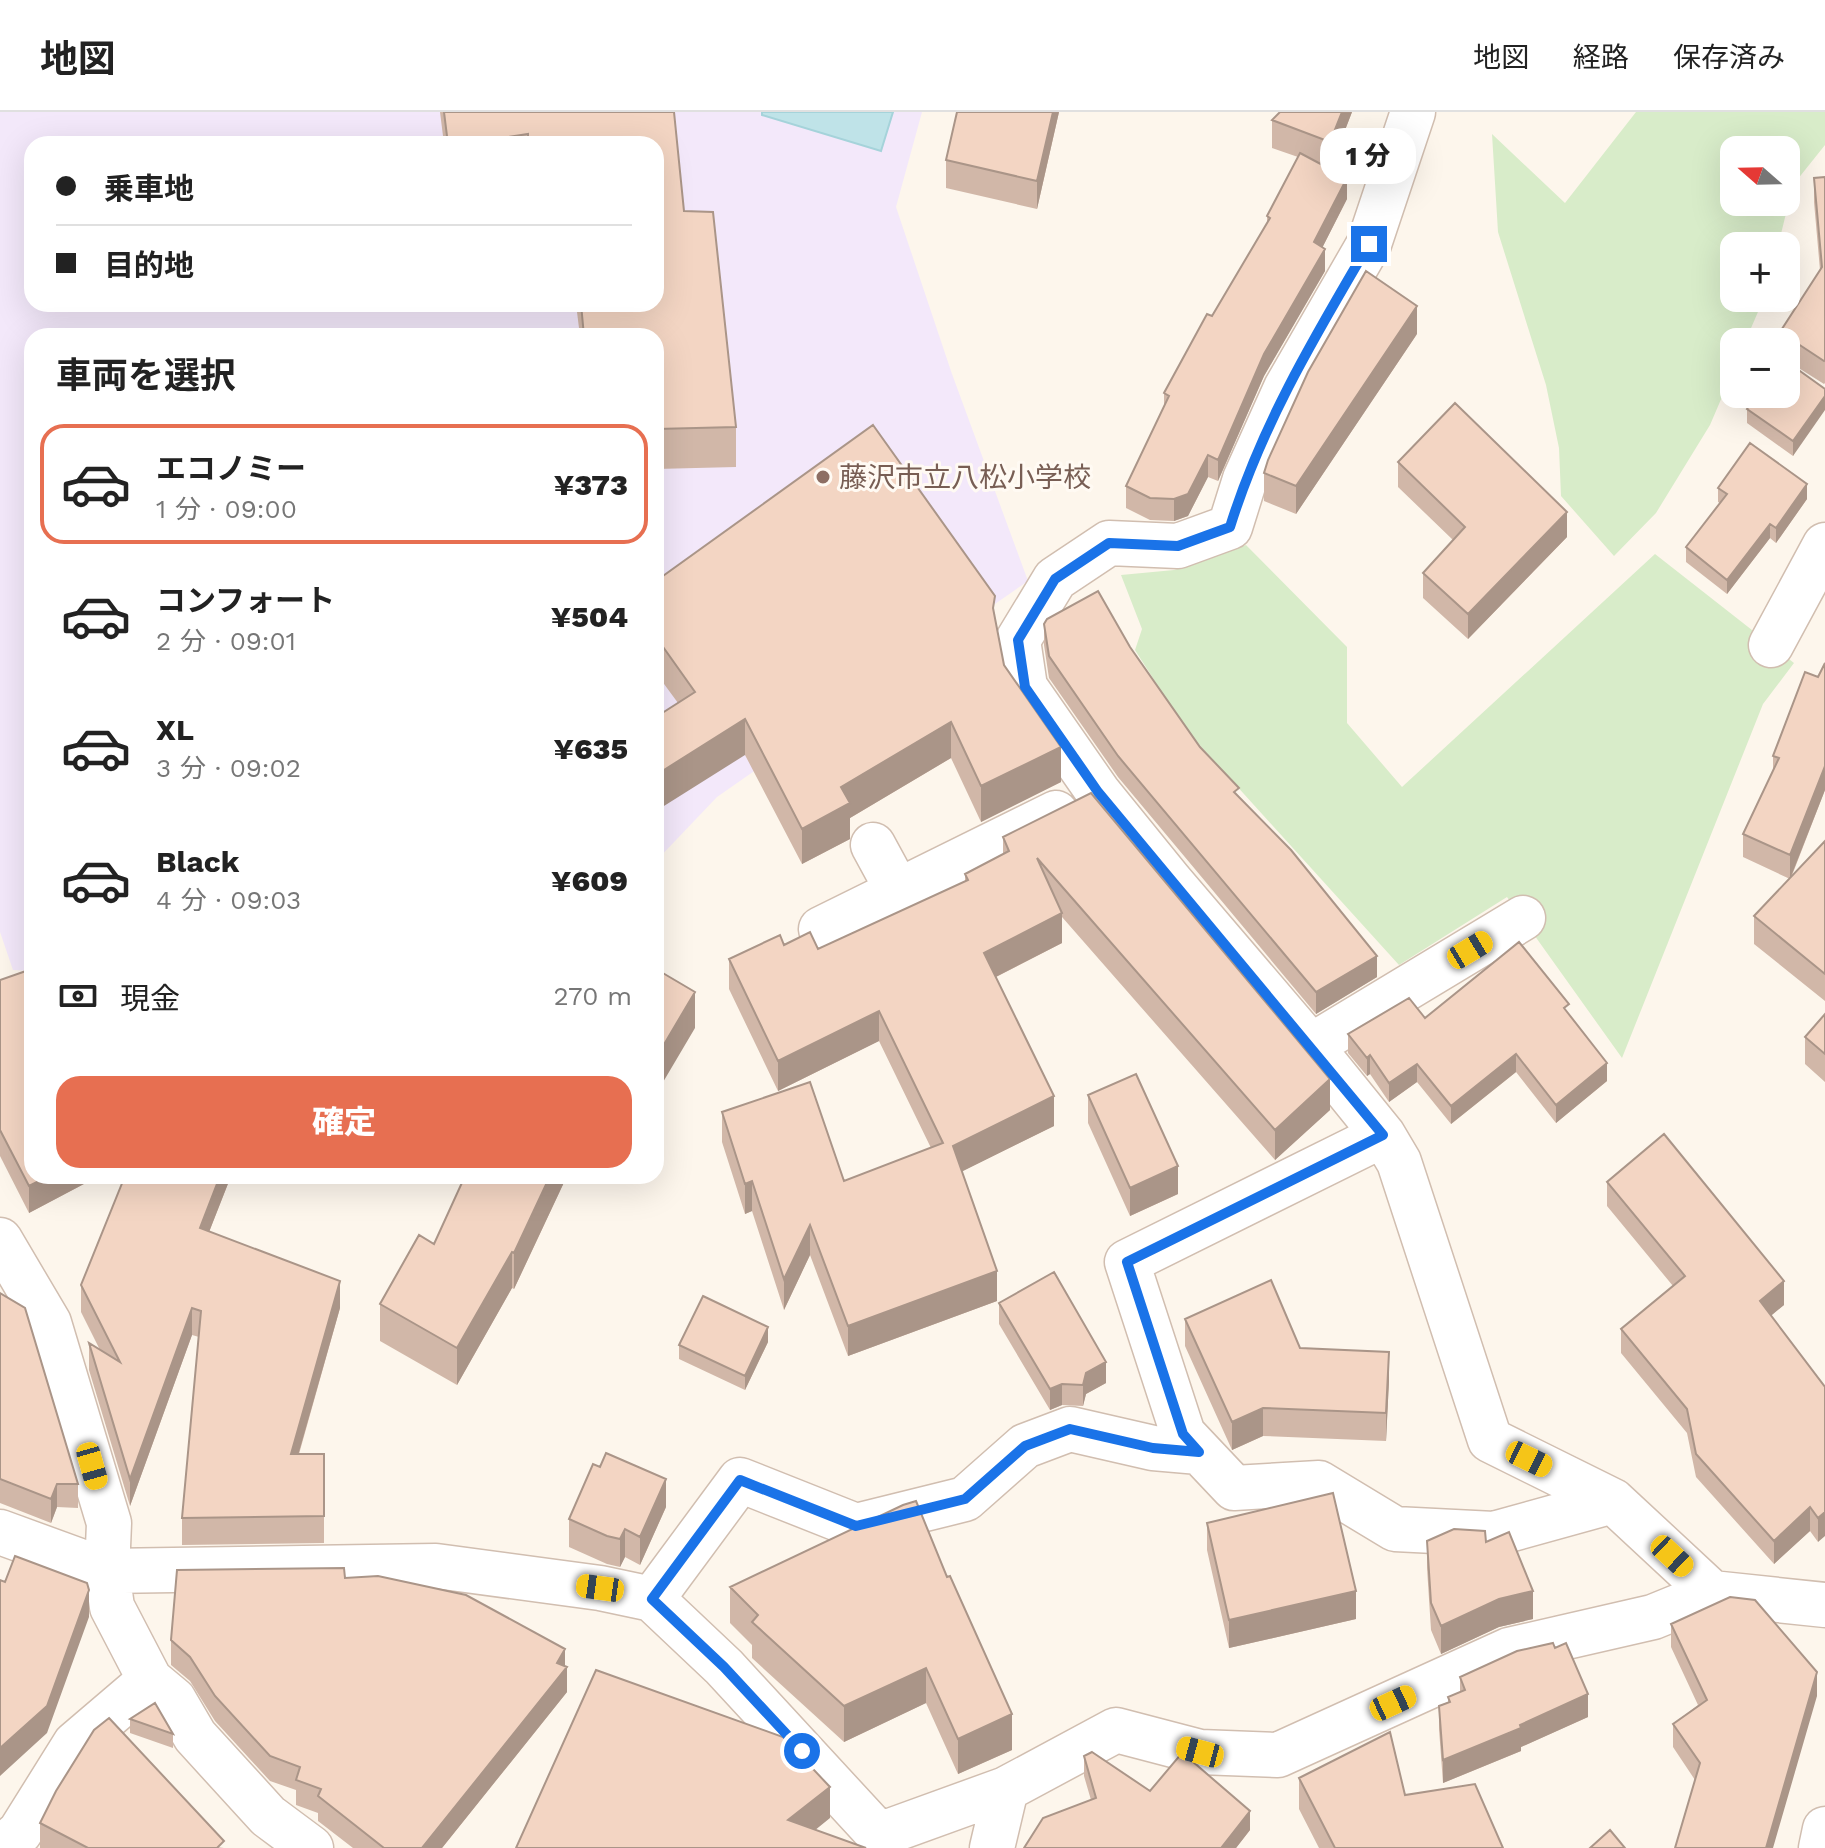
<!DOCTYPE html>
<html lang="ja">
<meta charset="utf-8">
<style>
body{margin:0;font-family:"Work Sans","Noto Sans JP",sans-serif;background:#f6f6f6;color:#222;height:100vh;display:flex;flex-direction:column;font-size:30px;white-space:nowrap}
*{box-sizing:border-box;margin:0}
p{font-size:26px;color:#767676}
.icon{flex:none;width:44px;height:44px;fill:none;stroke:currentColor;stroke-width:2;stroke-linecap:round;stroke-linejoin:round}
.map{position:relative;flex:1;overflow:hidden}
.side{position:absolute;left:24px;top:216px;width:640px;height:856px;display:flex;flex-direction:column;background:#fff;border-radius:24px;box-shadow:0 8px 32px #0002}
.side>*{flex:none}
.guide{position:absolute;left:24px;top:24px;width:640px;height:176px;border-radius:24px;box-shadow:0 8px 32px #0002;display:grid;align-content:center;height:176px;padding:0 32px;background:#fff}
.needle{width:52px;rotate:290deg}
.fabs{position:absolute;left:1720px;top:24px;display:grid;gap:16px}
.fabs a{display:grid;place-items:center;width:80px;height:80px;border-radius:16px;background:#fff;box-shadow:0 8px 32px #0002;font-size:40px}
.end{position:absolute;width:36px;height:36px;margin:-18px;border:10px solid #1a73e8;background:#fff;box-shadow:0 0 0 4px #fff}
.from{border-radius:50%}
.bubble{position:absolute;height:56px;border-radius:24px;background:#fff;box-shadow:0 8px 32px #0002;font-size:26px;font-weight:800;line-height:56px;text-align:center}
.car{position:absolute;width:24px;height:48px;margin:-24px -12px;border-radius:10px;box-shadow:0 0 6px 2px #0007;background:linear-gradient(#f5c518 24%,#345 0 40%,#f5c518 0 76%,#345 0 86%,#f5c518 0)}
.guide b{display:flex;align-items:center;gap:28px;height:76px;font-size:30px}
.guide b+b{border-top:2px solid #e0e0e0}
.guide i{width:20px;height:20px;background:#222}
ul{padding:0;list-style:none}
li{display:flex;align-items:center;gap:24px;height:120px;margin:0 16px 12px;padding:0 16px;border:4px solid transparent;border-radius:24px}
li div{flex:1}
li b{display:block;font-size:30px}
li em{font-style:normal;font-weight:800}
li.selected{border-color:#e76f51}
li>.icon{width:72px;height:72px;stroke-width:1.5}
h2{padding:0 32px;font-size:36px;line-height:96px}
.pay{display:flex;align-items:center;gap:20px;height:88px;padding:0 32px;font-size:30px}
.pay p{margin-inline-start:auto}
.action{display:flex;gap:16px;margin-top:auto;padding:16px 32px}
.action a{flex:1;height:92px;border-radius:24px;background:#e76f51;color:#fff;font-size:32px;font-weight:800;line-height:92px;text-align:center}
header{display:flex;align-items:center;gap:48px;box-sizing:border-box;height:112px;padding:0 40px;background:#fff;border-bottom:2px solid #e0e0e0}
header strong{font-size:38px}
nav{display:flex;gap:44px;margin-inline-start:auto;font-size:28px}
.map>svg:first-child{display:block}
.education{fill:#f3e8fa;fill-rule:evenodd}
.green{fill:#d8ecc9;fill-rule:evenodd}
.water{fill:#bfe3e8;stroke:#a5d3da;stroke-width:2}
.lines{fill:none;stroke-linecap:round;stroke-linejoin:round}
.minor-casing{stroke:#d1beb0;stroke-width:47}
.minor{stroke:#fff;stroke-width:44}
.wall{fill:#d1b7a8}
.shaded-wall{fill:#aa9588}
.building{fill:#f3d5c3;stroke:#aa9588;stroke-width:2}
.route{stroke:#1a73e8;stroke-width:10}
.education-dot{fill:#8d6e63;stroke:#fffaf3;stroke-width:3}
.labels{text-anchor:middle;stroke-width:6;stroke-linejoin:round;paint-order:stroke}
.education-label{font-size:28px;fill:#785e54;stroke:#fffaf3;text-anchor:start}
</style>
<header>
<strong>地図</strong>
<nav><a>地図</a><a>経路</a><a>保存済み</a></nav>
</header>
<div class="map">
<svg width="1825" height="1736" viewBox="0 0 1825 1736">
<rect width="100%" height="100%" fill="#fdf6ec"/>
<path class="education" d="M0,0H922L896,95L952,262L1028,469L717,685L656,749V224H32V859L13,858L0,820ZM32,32H656V192H32Z"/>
<path class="green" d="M1636,0H1825V33L1793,73L1778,134H1734V186H1764L1745,230H1734V257L1710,313L1656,401L1614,444L1561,384L1559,336L1546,273L1498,120L1492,22L1565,91ZM1734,38H1786V90H1734Z
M1246,433L1347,535V611L1402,675L1655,442L1794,551L1763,592L1622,946L1507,785L1399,853L1186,618L1135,538L1142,517L1121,463L1174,458Z"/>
<path class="water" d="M762,0H893L881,39L762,3Z"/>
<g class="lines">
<g class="minor-casing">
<path id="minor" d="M1771,533L1825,433
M873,733L898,779
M1523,806L1311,934L1383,1023L1399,1050L1490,1328L1613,1389L1712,1481
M821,817L1056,701
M1311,934L1171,770L1098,680L1025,575L1018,528L1055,467L1109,431L1178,434L1230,415L1245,367L1286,276L1369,132L1413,0
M1383,1023L1127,1150L1183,1322L1234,1376L1319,1371L1395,1417L1494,1422L1613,1389
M0,1128L49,1211L109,1411L107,1459L112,1495L150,1568L75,1632L20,1720L2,1736
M0,1420L107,1459L436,1454L600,1476L652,1487L724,1555L879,1723L1006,1677L1116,1618L1200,1640L1278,1643L1509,1538L1653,1505L1712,1481L1825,1493
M652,1487L740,1368L856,1414L965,1387L1025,1334L1070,1317L1153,1336L1199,1340
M150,1568L174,1588L195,1624L268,1704L311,1736
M992,1736L1006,1677
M1821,1736L1825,1717"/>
</g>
<use href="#minor" class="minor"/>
</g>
<path class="wall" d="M440,0H674L684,99L736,315V355L656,357V224H580L576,192H656V32H444Z
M1059,0L1037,97L946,76V48Z
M1352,0L1330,57L1347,87L1322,136L1325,159L1264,264L1218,369L1208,365L1188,404L1174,409L1150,408L1126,396V374L1164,294V281L1212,204L1267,111V104L1298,45L1272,36V8Z
M1825,65V271L1824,272L1786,248V230H1780V220L1820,158L1814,90V66Z
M1417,222L1296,402L1264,389V361Z
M1825,277L1793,344L1747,311V297Z
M1398,350L1567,425L1468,527L1423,486V461L1453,428L1398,375Z
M1718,376L1807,387L1776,431L1770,426L1727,482L1686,450V435L1720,391L1718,390Z
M656,469L995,507L1004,553L1061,670L981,710L951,646L850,706V727L802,752L745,643L678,591L656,561Z
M1044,512L1130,535L1200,635L1377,865L1316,902L1118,665L1049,566L1044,533Z
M1825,551V678L1791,766L1825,729V889L1754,832V804L1790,767L1743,745V722L1773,660V644L1818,565Z
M1091,681L1330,998L1275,1048L1062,805V831L996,865L1054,1014L962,1059L997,1189L848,1244L810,1143L784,1198L752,1099L745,1102L722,1030V1000L844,1069L931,1036L879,929L778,979L729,877V847L818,837L965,769V762L1003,742V725Z
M0,868L32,1064H99L29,1101L0,1044Z
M1825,902V970L1805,952V925Z
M1569,903L1607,969L1556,1011L1516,960L1451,1012L1417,970L1389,990L1370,962L1367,964L1348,941V922L1425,906Z
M1088,983L1178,1082L1130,1104L1088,1011Z
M125,1064H231L209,1120L340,1196L299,1342H324V1431L182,1433V1406L199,1225L192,1223L130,1394L89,1258V1231L100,1238L81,1200V1173Z
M465,1064H567L514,1177L512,1176L457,1273L380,1229V1192L434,1132Z
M1607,1070L1784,1193L1771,1203L1825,1275L1818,1430L1810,1419L1774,1452L1696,1365L1687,1321L1621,1241V1217L1673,1174L1607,1094Z
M0,1181L78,1372V1396L57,1395L51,1411L0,1391Z
M999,1191L1106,1271L1086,1282L1083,1294L1062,1293L1050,1298L999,1212Z
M1185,1207L1300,1236L1389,1268L1386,1329L1263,1324L1232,1338L1185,1234Z
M768,1230L745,1278L679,1247V1233Z
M903,1393L1012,1638L958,1662L926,1591L844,1630L752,1546V1533L730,1511V1475Z
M666,1395L640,1453L625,1445L620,1455L607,1452L569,1435V1407Z
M1207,1411L1356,1507L1229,1536L1207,1438Z
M1427,1429L1486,1430L1533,1507L1499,1515L1441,1542L1431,1518L1427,1456Z
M345,1466L565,1554L567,1580L442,1736H353L318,1709V1701L296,1693V1678L270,1669L215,1609L190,1569L171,1553V1528Z
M1671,1512L1817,1584L1695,1668L1673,1635V1612L1698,1593L1671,1535Z
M1460,1565L1588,1605L1521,1635V1639L1443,1671L1439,1617V1594L1448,1591V1585L1460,1580Z
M130,1607L173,1622V1636L130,1621Z
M1084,1644L1150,1679L1250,1718L1236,1736H1024L1091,1688L1084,1664Z
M1299,1666L1405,1683L1503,1736H1319L1299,1697Z
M40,1711L224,1736H40Z"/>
<path class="shaded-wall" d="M1053,0H1059L1037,97V69Z
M1342,0H1352L1330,57V30Z
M1347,66V87L1314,152V130Z
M1325,137V159L1264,264L1218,369V348L1264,242Z
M1417,194V222L1296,402V374Z
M1825,284V298L1793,344V329Z
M1208,343V365L1188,404L1174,409V387Z
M1807,372V387L1776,431V416Z
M1567,400V425L1468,527V502Z
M1770,412V426L1727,482V468Z
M745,607V643L656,699V663Z
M951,610V646L850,706V727L802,752V717L841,675Z
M1061,635V670L981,710V674Z
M1825,654V678L1790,767V743Z
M1062,801V831L984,871V841Z
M1377,844V865L1316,902V880Z
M695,880V916L656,982V946Z
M879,899V929L778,979V949Z
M1516,942V960L1451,1012V994Z
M1370,943V962L1367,964V946Z
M1607,951V969L1556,1011V993Z
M1417,952V970L1389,990V971Z
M1330,967V998L1275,1048V1018Z
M1054,984V1014L953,1064V1034Z
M1178,1054V1082L1130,1104V1076Z
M49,1064H99L29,1101V1074Z
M220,1064H231L200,1143V1116Z
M550,1064H567L514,1177V1141Z
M752,1069V1099L745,1102V1072Z
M810,1113V1143L784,1198V1167Z
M512,1140V1176L457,1273V1236Z
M997,1159V1189L848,1244V1214Z
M340,1169V1196L291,1368V1342Z
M1784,1169V1193L1760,1213V1189Z
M192,1196V1223L130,1394V1367Z
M768,1215V1230L745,1278V1264Z
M1389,1240V1268L1386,1329V1301Z
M1106,1250V1271L1086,1282L1083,1294V1273L1086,1261Z
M1062,1272V1293L1050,1298V1277Z
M1263,1296V1324L1232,1338V1310Z
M666,1367V1395L640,1453V1425Z
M57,1372V1395L51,1411V1387Z
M1810,1395V1419L1774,1452V1429Z
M1825,1400V1424L1818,1430V1406Z
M625,1417V1445L620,1455V1427Z
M89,1478V1505L47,1621L0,1664V1636Z
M1356,1479V1507L1229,1536V1508Z
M1533,1479V1507L1499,1515L1441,1542V1514L1499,1487Z
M565,1537V1558L567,1555V1580L442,1736H422L557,1551Z
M926,1556V1591L844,1630V1594Z
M1817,1560V1584L1773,1736H1766Z
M1588,1582V1605L1521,1635V1639L1443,1671V1648Z
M1012,1602V1638L958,1662V1627Z
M830,1675V1706L793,1736L788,1708Z
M1250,1699V1718L1236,1736H1221Z"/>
<path class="building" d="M444,0H674L684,99L713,100L736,315L656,317V224H584L581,192H656V32H528V22L461,32H448Z
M957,0H1053L1037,69L946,48Z
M1280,0H1342L1330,30L1272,8Z
M1300,41L1347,66L1314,130L1325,137L1264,242L1218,348L1208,343L1188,382L1174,387L1150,386L1126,374L1169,284L1164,281L1207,202L1212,204L1270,106L1267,104Z
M1825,65V248L1824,249L1780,220L1822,155L1814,66Z
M1366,159L1417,194L1296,374L1264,361L1268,348L1308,260Z
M1786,249L1825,277V284L1793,329L1747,297L1758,282H1786Z
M1455,291L1567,400L1468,502L1423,461L1465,415L1398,350Z
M873,313L995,484L993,496L1004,553L1061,635L981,674L951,610L841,675L850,691L802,717L745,607L656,663V605L695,580L656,525V469Z
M1750,331L1807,372L1776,416L1770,412L1727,468L1686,435L1727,382L1718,376Z
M1098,479L1130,535L1200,635L1239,676L1234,680L1291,738L1377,844L1316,880L1118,644L1049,544L1044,512L1047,507Z
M1825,551V654L1790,743L1743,722L1779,646L1773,644L1805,560L1818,565Z
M1091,681L1330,967L1275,1018L1037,746L1062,801L984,841L1054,984L953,1034L997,1159L848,1214L810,1113L784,1167L752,1069L745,1072L722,1000L810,970L844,1069L943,1031L879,899L778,949L729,847L780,823L784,833L810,820L818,837L968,768L965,762L1009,739L1003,725Z
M1825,729V862L1754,804Z
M1519,830L1569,892L1564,896L1607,951L1556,993L1516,942L1451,994L1417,952L1389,971L1370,943L1367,946L1348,922L1409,886L1425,906Z
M656,857L695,880L656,946Z
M26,859L32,867V1064H49L29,1074L0,1018V868Z
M1825,902V942L1805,925Z
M1136,962L1178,1054L1130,1076L1088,983Z
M1664,1022L1784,1169L1760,1189L1825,1275V1400L1818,1406L1810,1395L1774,1429L1696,1342L1687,1297L1621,1217L1685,1164L1607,1070Z
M125,1064H220L200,1116L340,1169L291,1342H324V1404L182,1406L201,1199L192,1196L130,1367L89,1231L120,1250L81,1173Z
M465,1064H550L514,1141L512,1140L457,1236L380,1192L419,1123L434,1132Z
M1054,1160L1106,1250L1086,1261L1083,1273L1062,1272L1050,1277L999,1191Z
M1271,1168L1300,1236L1389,1240L1386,1301L1263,1296L1232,1310L1185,1207Z
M0,1181L25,1196L78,1372H57L51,1387L0,1367Z
M703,1184L768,1215L745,1264L679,1233Z
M606,1341L666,1367L640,1425L625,1417L620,1427L607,1424L569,1407L593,1352L600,1355Z
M1333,1381L1356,1479L1229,1508L1207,1411Z
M916,1389L947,1465L950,1464L1012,1602L958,1627L926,1556L844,1594L752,1510L758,1503L730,1475L903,1393Z
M1454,1417L1485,1419L1486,1430L1509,1420L1533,1479L1499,1487L1441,1514L1431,1491L1427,1429Z
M15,1444L87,1471L89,1478L47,1594L0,1636V1468L5,1470Z
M344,1456L345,1466L378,1464L466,1483L565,1537L557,1551L567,1555L422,1736H384L318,1684L321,1677L296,1668L300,1655L270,1644L215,1584L190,1545L171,1528L177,1458Z
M1730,1485L1755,1488L1817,1560L1766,1736H1675L1700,1651L1673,1612L1707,1588L1671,1512Z
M1553,1531L1555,1536L1566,1531L1588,1582L1520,1613L1521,1616L1443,1648L1439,1594L1450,1590L1448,1585L1465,1578L1460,1565L1517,1539Z
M596,1558L783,1625L830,1675L788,1708L866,1736H516Z
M155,1591L173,1622L130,1607Z
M109,1606L224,1729L217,1736H88L40,1711L56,1679L94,1618Z
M1390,1620L1405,1683L1475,1672L1503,1736H1335L1299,1666Z
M1092,1640L1150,1679L1181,1642L1185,1643L1250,1699L1221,1736H1024L1043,1706L1096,1686L1084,1644Z
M1610,1718L1625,1736H1590Z"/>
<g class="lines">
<path class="route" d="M802,1639L724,1555L652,1487L740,1368L856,1414L965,1387L1025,1334L1070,1317L1153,1336L1199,1340L1183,1322L1127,1150L1383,1023L1098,680L1025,575L1018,528L1055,467L1109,431L1178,434L1230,415C1262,312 1315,224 1369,132"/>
</g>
<circle class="education-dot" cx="823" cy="365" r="8"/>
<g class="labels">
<g class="education-label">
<text x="839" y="375">藤沢市立八松小学校</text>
</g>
</g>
</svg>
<div class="fabs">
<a><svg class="needle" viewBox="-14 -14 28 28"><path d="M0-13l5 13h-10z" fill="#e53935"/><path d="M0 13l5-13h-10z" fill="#767676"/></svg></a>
<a>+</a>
<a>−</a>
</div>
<i class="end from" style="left:802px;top:1639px"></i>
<i class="end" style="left:1369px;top:132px"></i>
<div class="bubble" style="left:1320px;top:16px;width:96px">1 分</div>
<i class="car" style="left:1470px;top:838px;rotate:59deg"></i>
<i class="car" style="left:1529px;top:1347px;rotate:116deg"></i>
<i class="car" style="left:92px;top:1354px;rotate:164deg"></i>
<i class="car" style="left:1672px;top:1444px;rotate:133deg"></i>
<i class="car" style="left:600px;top:1476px;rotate:278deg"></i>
<i class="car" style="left:1393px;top:1591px;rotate:65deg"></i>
<i class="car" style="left:1200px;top:1640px;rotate:285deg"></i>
<div class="guide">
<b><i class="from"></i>乗車地</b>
<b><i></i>目的地</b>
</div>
<section class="side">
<h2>車両を選択</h2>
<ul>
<li class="selected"><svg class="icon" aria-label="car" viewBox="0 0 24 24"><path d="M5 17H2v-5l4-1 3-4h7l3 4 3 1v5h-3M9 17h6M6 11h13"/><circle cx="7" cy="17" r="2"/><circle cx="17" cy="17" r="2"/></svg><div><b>エコノミー</b><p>1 分 · 09:00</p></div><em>¥373</em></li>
<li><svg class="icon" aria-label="car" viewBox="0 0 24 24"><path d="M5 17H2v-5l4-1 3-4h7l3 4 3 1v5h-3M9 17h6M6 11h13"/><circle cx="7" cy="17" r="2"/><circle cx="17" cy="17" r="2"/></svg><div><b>コンフォート</b><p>2 分 · 09:01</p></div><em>¥504</em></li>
<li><svg class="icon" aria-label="car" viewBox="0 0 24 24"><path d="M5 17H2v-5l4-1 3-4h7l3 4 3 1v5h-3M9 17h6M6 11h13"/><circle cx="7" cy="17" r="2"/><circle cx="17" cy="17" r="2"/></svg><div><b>XL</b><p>3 分 · 09:02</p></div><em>¥635</em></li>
<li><svg class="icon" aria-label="car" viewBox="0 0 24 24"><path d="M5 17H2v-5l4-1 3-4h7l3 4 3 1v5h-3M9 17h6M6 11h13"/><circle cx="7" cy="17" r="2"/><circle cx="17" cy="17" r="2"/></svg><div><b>Black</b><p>4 分 · 09:03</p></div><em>¥609</em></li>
</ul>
<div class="pay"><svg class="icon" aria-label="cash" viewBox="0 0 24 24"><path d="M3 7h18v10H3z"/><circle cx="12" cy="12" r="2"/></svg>現金<p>270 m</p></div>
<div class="action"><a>確定</a></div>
</section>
</div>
